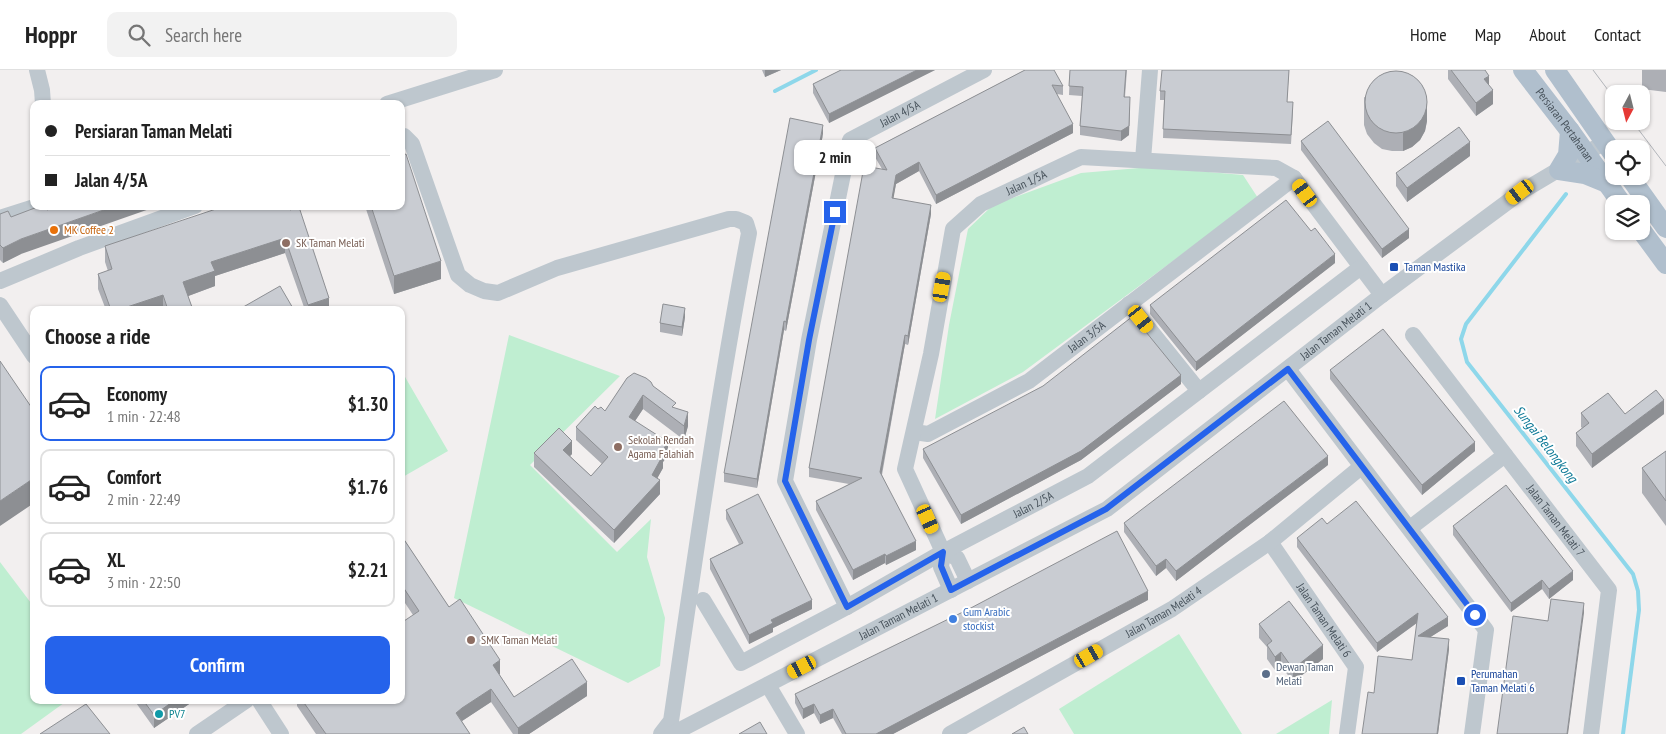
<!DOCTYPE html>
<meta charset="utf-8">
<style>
body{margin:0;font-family:"PT Sans Narrow",sans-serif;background:#f2f2f2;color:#222;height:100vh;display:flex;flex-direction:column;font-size:19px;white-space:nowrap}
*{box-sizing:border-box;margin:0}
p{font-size:16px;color:#767676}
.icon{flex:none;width:28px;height:28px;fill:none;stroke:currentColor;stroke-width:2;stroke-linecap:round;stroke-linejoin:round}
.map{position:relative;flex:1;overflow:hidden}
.panel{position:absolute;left:30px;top:236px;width:375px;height:398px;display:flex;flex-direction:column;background:#fff;border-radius:10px;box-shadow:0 1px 4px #0004}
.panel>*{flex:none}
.top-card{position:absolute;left:30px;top:30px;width:375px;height:110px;border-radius:10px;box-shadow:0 1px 4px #0004;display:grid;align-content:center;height:110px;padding:0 15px;background:#fff}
.needle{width:32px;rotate:187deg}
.fabs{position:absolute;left:1605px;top:15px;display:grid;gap:10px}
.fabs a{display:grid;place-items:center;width:45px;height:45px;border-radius:10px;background:#fff;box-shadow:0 1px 4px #0004;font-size:25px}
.end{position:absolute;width:22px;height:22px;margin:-11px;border:6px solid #2563eb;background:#fff;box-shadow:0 0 0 2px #fff}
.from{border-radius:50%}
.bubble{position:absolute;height:35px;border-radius:10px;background:#fff;box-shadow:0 1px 4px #0004;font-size:16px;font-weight:600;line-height:35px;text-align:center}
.car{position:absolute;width:15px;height:30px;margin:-15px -8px;border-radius:6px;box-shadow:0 0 4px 1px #0007;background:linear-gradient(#f5c518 24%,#345 0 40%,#f5c518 0 76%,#345 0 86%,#f5c518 0)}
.top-card b{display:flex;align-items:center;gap:18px;height:48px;font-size:19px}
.top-card b+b{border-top:1px solid #e0e0e0}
.top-card i{width:12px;height:12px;background:#222}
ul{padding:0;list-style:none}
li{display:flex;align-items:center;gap:15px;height:75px;margin:0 10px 8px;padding:0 5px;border:2px solid #e0e0e0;border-radius:10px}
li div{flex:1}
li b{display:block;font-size:19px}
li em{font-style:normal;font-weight:600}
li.active{border-color:#2563eb}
li>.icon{width:45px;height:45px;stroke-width:1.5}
h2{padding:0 15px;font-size:22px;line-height:60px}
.action{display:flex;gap:10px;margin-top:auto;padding:10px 15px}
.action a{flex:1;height:58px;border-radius:10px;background:#2563eb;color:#fff;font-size:20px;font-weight:600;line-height:58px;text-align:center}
header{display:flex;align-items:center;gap:30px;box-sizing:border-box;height:70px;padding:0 25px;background:#fff;border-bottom:1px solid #e0e0e0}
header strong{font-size:24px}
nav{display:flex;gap:28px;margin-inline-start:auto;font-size:18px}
.search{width:350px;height:45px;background:#f2f2f2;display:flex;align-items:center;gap:12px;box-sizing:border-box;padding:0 18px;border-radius:10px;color:#767676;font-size:19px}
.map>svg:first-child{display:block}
.green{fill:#bfeed1}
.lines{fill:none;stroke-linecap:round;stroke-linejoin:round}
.stream{stroke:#8ed7ea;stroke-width:4}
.minor{stroke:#bec7ce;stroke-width:16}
.major{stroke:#b0bfcd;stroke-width:20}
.tram{stroke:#b2b5ba;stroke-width:1}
.wall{fill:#adafb5}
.shaded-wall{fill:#8d8f93}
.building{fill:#c9ccd2;stroke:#8d8f93}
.route{stroke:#2563eb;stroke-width:6}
.food-dot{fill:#e8710a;stroke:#fff;stroke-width:2}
.education-dot{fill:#8d6e63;stroke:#fff;stroke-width:2}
.transit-dot{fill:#1a4fb4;stroke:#fff;stroke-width:2}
.shop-dot{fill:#3f7fe0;stroke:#fff;stroke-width:2}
.service-dot{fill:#5c6f8a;stroke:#fff;stroke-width:2}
.culture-dot{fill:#0f9aa8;stroke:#fff;stroke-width:2}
.labels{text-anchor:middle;stroke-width:4;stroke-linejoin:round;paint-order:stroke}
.street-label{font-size:12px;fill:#48535c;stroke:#fff}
.food-label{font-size:12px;fill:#c56008;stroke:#fff;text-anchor:start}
.education-label{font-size:12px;fill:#785e54;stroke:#fff;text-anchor:start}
.transit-label{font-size:12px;fill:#164399;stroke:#fff;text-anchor:start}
.shop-label{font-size:12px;fill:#366cbe;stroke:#fff;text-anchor:start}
.service-label{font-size:12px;fill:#4e5e75;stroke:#fff;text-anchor:start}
.culture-label{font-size:12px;fill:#0d838f;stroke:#fff;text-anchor:start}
.water-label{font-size:14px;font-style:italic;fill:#107b98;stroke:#fff}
</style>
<header>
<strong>Hoppr</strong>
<div class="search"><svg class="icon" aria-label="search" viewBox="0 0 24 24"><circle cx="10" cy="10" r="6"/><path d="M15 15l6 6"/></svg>Search here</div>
<nav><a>Home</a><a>Map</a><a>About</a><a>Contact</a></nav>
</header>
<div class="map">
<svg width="1666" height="664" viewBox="0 0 1666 664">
<rect width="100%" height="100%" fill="#f2efef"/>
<path class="green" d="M1151,97L1243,105L1258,128L1023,302L935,349L949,255L968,159L993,135L1081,103Z
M509,265L620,306L530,395L617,482L651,449L647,487L665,548L660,596L628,613L454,528Z
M401,300L448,381L401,408Z
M0,492L34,537V630H68L21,664H0Z
M1179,564L1242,664H1074L1059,639Z
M1332,630L1329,664H1276Z"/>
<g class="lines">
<path class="stream" d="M775,21L816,0
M1566,124L1466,254L1461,269L1467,292L1633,504L1638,521L1639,540L1623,664"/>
<g class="minor">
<path d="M37,0L42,20L43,34"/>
<path d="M387,34L495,0"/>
<path d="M401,66H404L412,74L458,205L470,215L484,221L498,223L557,198L729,149H736L746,153L749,163C718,325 695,488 671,651L661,664"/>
<path d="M1143,90L1150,0"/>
<path d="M0,148L37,136"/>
<path d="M0,211L79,178L195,136"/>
<path d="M1129,234L1199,321"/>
<path d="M0,235L34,286"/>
<path id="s1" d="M1413,265L1609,520L1591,664"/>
<path d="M1288,299L1486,560L1472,664"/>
<path id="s2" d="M914,362L928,364L1029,311L1294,108"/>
<path d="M1410,458L1505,385"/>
<path id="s3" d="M1270,472L1356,597L1347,664"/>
<path d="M943,482L957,488L968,511"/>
<path id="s4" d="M951,520L941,497L943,482L905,399L931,284L953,159L981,134L1081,87L1276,98L1294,108L1382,225"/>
<path id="s5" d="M703,530L741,593L847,537L943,482L1088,406L1361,197"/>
<path id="s6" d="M847,537L785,411L809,270L850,70L984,0"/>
<path d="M768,615L797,664"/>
<path d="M259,630L281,664"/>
<path d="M197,664L247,630"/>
<path id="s7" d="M672,664L1107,439L1382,225L1521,122L1605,72"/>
<path id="s8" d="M950,664L1172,539L1270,472L1361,397"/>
</g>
<g class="major">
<path id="s9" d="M1523,0L1570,61L1622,134"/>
<path d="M1555,0L1614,85"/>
<path d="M1570,61L1568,85L1559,100L1585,104L1607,113"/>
<path d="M1629,106L1666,158"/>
<path d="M1641,160L1666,194"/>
</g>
<path class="tram" d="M1593,0L1614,28
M1632,51L1666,96"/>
</g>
<path class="wall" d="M762,0H781L765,7Z
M841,0H935L829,53L813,23V14Z
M1025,0L1063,16V25L1057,24L1073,63L936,134L919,101L896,114L893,128L931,144L908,275L905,274L882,405L916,480L886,495L885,493L853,510L816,440V431L849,414L809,407V398L882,99L875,87V78Z
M1070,0H1127L1125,27L1129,65L1121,71L1080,65V56L1082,26L1069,25Z
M1289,0L1287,32L1293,41L1291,74L1163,68L1164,30H1160V21Z
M1448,0H1485L1493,34L1476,46L1448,9Z
M1642,0H1666V22L1642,19Z
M1364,27L1427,51L1425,61L1420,70L1412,77L1403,81H1392L1382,79L1374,73L1367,64L1364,55Z
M823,64L786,261L784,260L757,418L724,412V403Z
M1301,71L1409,168L1382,188L1301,80Z
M1470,86L1407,132L1396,116V103Z
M365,136H401L441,209L394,224Z
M290,140L329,240H305L285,183L215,206V216L188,226L193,240H106L98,219V204L108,201L105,192V176Z
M0,144L21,184L3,193L0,190Z
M1335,193L1196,301L1150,244V235Z
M685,247L682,266L660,262V253Z
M1330,300L1475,381L1422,425L1330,309Z
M1181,314L1081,390L961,454L923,388V379Z
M653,316L688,356L684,370L643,339L635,351L668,385L663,392V398L657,408L660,424L614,473L534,397V383L572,384L570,386L591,406L602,394L576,370V357L598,339L605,341Z
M1581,343L1625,344H1664L1592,398L1576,376V363L1582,358L1581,357Z
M1666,381V456L1642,423V398Z
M1328,395L1176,511L1166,498L1156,506L1124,462V453Z
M726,440L812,539L773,558V562L749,574L710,499V489L739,474L726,449Z
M1327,454L1448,556L1430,567L1449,579L1438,664H1362L1374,623L1412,590L1417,553L1377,582L1297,477V468Z
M1453,456L1573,510L1549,529L1542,519L1511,542L1453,465Z
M401,465L449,537L500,604H499L514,627L587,626L529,664H513L491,632L462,651L470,664H316L297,636V630H401L413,545L401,527Z
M1148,530L893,664H842L833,648L820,654L814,643L803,649L795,633V624Z
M1259,554L1323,589L1293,612L1281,596L1275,600L1267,589V577L1259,568Z
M134,630H195L154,658Z"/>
<path class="shaded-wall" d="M765,0H781L765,7Z
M917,0H935L829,53V44Z
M1489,6V19L1484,9Z
M1493,20V34L1476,46V33Z
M1427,33V51L1425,61L1420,70L1412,77L1403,81V63Z
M1130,36L1129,65L1121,71V61Z
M1073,54V63L936,134V125Z
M823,55V64L786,261V252Z
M1470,72V86L1407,132V118Z
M919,92V101L896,114L892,137V128L896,105Z
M931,135V144L908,275V266Z
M115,136H158L21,184L3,193V178L21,169Z
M1409,159V168L1382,188V179Z
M285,168V183L215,206V216L183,228V212L211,192Z
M1335,184V193L1196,301V292Z
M441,191V209L394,224V206Z
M163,225V240H118Z
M329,228V240H308V235Z
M685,238V247L682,266V257Z
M784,251V260L757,418V409Z
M905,265V274L880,412V402Z
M1181,305V314L1081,390L961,454V445Z
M643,325V339L629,360V347Z
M1664,330V344L1592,398V384Z
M688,342V356L684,370V356Z
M572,371V384L563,393V380Z
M668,372V385L663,392V398L652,418V405L661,383Z
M1475,372V381L1422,425V415Z
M1328,386V395L1176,511V501Z
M34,408V433L0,456V431Z
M660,410V424L614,473V460Z
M916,471V480L886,495V486Z
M885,484V493L853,510V500Z
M1166,489V498L1156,506V496Z
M1573,501V510L1549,529V519Z
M1542,510V519L1511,542V533Z
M1148,521V530L893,664H876Z
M812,530V539L773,558V562L749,574V565L771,550Z
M1584,533V543L1568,664H1567Z
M1418,543V552L1377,582V573Z
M1448,547V556L1418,575V566Z
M1449,569V579L1438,664H1437Z
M1323,575V589L1293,612V599Z
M1281,582V596L1275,600V587Z
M500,590V604L493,608V595Z
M587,612V626L529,664H518V658Z
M491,619V632L462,651L456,643L462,638Z
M175,630H195L154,658V645Z
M814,634V643L803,649V639Z
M833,639V648L820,654V645Z"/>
<path class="building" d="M841,0H917L829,44L813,14Z
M1025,0H1054L1063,16L1052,15L1073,54L936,125L919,92L896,105L892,128L931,135L908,266L905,265L880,402L916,471L886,486L885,484L853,500L816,431L862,408L809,398L864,96L887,100L875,78Z
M1070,0H1126L1124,27H1130L1129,56L1121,61L1080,56L1083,17L1069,16Z
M1162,0H1289L1287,32H1293L1291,65L1163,59L1165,21H1160Z
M1451,0H1485L1489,6L1484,9L1493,20L1476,33Z
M1365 32a31 31 0 1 1 62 0a31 31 0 1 1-62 0Z
M790,48L823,55L786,252L784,251L757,409L724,403Z
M1328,51L1409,159L1382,179L1301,71Z
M1459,57L1470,72L1407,118L1396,103Z
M406,84L441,191L394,206L371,136H401V86Z
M1286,130L1311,161L1315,158L1335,184L1196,292L1150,235Z
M40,136H45L47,140L58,136H115L21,169L3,178L0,175V144L8,141L11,147Z
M225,136H289L290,140L299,137L329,228L308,235L285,168L211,192L215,201L183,212L193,240H168L163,225L118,240H111L98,204L112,199L105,176Z
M280,216L294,240H238Z
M663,234L685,238L682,257L660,253Z
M1133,246L1181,305L1081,381L961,445L923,379L1043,316Z
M1383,259L1475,372L1422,415L1330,300Z
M0,291L34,341V408L0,431Z
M634,303L646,308L651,312L653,316L676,333L672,337L688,342L684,356L643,325L629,347L668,372L661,383L663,385L652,405L660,410L614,460L534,383L559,358L572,371L563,380L591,406L608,387L576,357L595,336L598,339L601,337L605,341L627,308Z
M1656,320L1664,330L1592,384L1576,363L1589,353L1581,343L1608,323L1625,344Z
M1284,331L1328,386L1176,501L1166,489L1156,496L1124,453Z
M1666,381V431L1642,398Z
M1506,415L1573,501L1549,519L1542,510L1511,533L1453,456Z
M758,424L812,530L771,550L773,553L749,565L710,489L743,473L726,440Z
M1356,431L1448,547L1418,566L1449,569L1437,664H1362L1368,622L1374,623L1378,586L1412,590L1418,543L1377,573L1297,468L1322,448L1327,454Z
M1117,461L1148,521L876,664H846L833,639L820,645L814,634L803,639L795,624L967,540Z
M401,465L449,537L460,529L500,590L493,595L514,627L572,589L587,612L518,658L491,619L462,638L456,643L470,664H326L302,630H401V553L419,541L401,514Z
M1551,529L1584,533L1567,664H1497L1513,546L1548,551Z
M1289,531L1323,575L1293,599L1281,582L1275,587L1267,575L1272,571L1259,554Z
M143,630H175L154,645Z
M86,634L110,664H40Z
M760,652L767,664H739Z
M1024,657L1028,664H1012Z"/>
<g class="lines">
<path class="route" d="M835,142L809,270L785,411L847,537L943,482L941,496L951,520L1106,439L1288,299L1475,545"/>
</g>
<circle class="food-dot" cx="54" cy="160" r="5"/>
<g class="education-dot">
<circle cx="286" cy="173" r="5"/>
<circle cx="618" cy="377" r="5"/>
<circle cx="471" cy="570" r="5"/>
</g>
<g class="transit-dot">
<rect x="1389" y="192" width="10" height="10" rx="2.5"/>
<rect x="1456" y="606" width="10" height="10" rx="2.5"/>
</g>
<circle class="shop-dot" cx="953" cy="549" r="5"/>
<circle class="service-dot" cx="1266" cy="604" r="5"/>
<circle class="culture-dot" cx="159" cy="644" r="5"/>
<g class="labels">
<g class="street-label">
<text dy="4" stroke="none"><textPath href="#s6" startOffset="544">Jalan 4/5A</textPath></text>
<text dy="4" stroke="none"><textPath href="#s9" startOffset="69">Persiaran Pertahanan</textPath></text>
<text dy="4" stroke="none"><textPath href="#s4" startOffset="464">Jalan 1/5A</textPath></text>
<text dy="4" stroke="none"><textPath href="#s7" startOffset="780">Jalan Taman Melati 1</textPath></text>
<text dy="4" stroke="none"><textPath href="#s2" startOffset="201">Jalan 3/5A</textPath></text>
<text dy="4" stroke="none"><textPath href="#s5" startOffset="406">Jalan 2/5A</textPath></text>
<text dy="4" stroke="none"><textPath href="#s1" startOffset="234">Jalan Taman Melati 7</textPath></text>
<text dy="4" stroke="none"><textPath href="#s8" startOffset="246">Jalan Taman Melati 4</textPath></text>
<text dy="4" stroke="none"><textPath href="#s7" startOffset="255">Jalan Taman Melati 1</textPath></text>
<text dy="4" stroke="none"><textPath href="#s3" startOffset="95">Jalan Taman Melati 6</textPath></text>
</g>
<g class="food-label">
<text x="64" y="164">MK Coffee 2</text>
</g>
<g class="education-label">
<text x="296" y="177">SK Taman Melati</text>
<text x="628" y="374">Sekolah Rendah<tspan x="628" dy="14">Agama Falahiah</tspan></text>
<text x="481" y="574">SMK Taman Melati</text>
</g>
<g class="transit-label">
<text x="1404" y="201">Taman Mastika</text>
<text x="1471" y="608">Perumahan<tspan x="1471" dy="14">Taman Melati 6</tspan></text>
</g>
<g class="shop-label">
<text x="963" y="546">Gum Arabic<tspan x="963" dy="14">stockist</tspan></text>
</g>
<g class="service-label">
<text x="1276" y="601">Dewan Taman<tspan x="1276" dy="14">Melati</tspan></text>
</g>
<g class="culture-label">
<text x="169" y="648">PV7</text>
</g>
<g class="water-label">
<text transform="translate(1546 374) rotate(52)" y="5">Sungai Belongkong</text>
</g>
</g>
</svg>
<div class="fabs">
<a><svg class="needle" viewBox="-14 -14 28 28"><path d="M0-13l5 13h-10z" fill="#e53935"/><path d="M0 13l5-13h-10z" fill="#767676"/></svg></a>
<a><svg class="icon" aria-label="locate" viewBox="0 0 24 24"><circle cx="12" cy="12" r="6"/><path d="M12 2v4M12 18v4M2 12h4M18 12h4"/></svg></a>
<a><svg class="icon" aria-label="layers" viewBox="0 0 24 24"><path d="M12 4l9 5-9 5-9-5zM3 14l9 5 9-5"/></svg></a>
</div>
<i class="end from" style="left:1475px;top:545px"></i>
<i class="end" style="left:835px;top:142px"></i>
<div class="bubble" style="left:794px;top:70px;width:82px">2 min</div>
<i class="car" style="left:1520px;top:122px;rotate:233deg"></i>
<i class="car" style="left:1305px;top:123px;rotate:324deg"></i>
<i class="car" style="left:942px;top:217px;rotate:10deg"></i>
<i class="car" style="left:1141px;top:249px;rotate:141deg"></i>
<i class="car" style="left:928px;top:449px;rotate:156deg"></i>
<i class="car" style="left:1089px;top:586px;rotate:60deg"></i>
<i class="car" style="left:802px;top:597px;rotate:243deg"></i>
<div class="top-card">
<b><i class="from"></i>Persiaran Taman Melati</b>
<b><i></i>Jalan 4/5A</b>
</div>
<section class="panel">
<h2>Choose a ride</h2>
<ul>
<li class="active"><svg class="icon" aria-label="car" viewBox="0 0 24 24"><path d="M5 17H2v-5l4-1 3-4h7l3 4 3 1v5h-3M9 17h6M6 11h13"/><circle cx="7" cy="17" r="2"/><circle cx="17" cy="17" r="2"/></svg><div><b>Economy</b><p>1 min · 22:48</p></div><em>$1.30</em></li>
<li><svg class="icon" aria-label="car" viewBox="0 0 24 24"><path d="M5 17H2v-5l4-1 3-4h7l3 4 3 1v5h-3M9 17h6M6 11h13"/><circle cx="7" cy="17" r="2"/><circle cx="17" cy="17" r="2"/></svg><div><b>Comfort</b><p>2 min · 22:49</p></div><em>$1.76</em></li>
<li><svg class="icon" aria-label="car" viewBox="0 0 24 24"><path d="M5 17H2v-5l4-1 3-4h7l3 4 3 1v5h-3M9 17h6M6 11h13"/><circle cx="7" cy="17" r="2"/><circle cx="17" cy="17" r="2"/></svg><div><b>XL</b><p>3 min · 22:50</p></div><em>$2.21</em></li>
</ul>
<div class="action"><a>Confirm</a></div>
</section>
</div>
